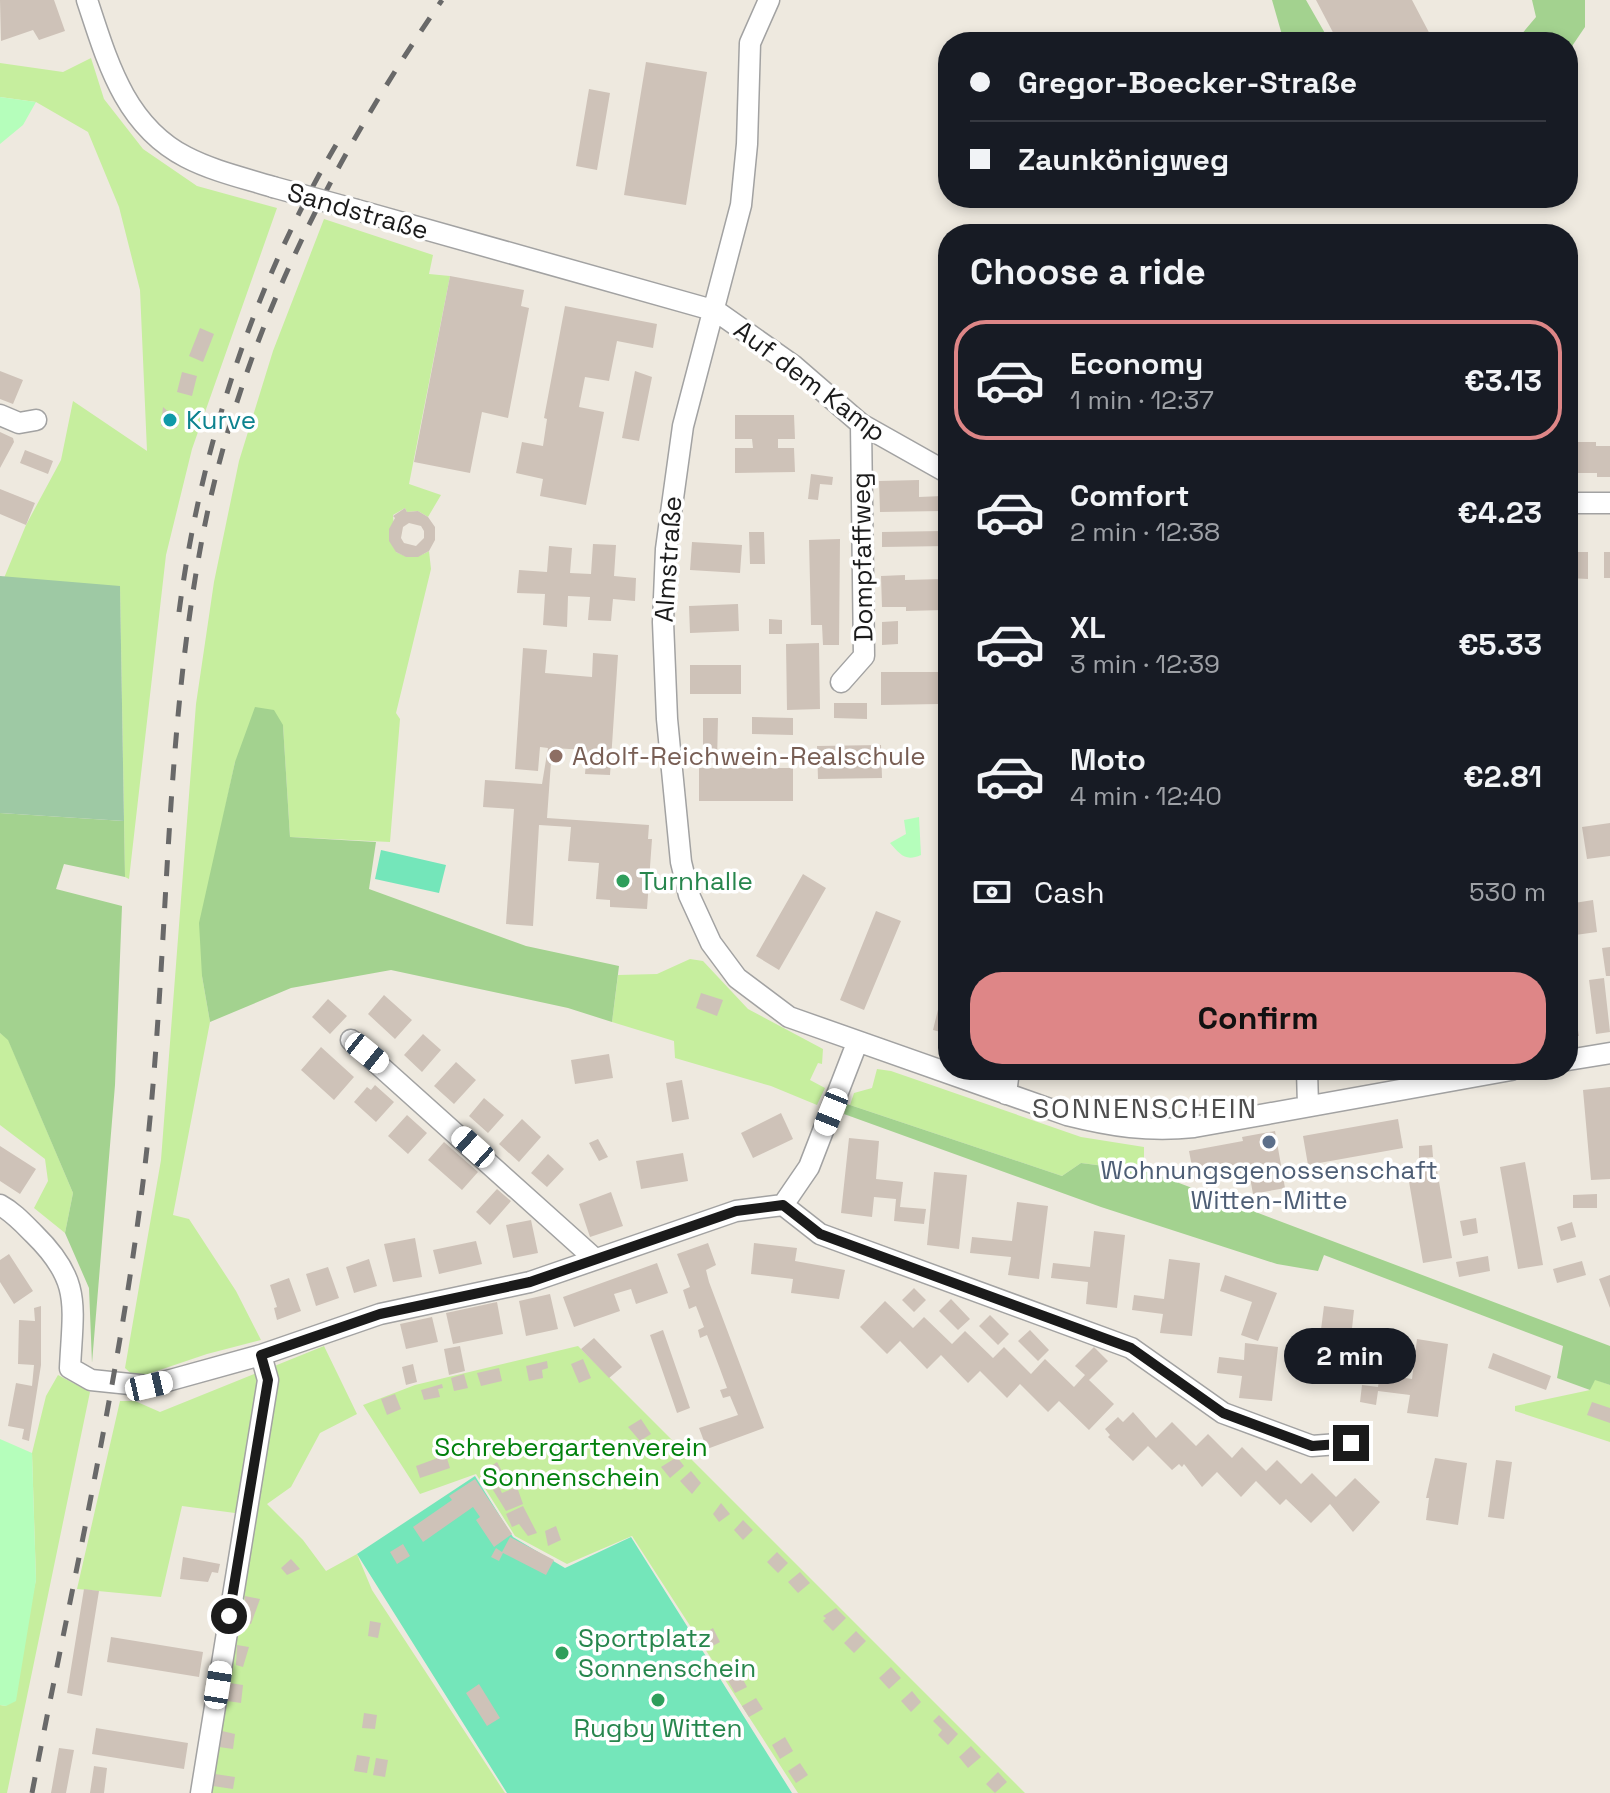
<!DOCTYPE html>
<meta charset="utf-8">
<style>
body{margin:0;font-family:"Space Grotesk",sans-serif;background:#20242c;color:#f1f3f6;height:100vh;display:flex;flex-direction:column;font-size:30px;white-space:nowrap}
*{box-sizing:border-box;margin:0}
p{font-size:26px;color:#9ea1a6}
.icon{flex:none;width:44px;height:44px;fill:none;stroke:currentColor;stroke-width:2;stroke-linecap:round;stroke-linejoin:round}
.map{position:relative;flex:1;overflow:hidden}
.panel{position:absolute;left:938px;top:224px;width:640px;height:856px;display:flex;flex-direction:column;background:#171b24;border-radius:32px;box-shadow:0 4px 12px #0003}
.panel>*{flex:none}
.hud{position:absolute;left:938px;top:32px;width:640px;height:176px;border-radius:32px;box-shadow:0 4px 12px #0003;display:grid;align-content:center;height:176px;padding:0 32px;background:#171b24}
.end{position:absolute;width:36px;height:36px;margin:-18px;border:10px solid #1b1b1b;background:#fff;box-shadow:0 0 0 4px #fff}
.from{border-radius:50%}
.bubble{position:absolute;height:56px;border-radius:28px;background:#171b24;box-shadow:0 4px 12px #0003;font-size:26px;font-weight:600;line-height:56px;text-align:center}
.car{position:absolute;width:24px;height:48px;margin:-24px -12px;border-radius:10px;box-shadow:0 0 6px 2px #0007;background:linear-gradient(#fff 24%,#345 0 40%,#fff 0 76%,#345 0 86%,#fff 0)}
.hud b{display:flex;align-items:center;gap:28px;height:76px;font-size:30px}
.hud b+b{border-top:2px solid #363941}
.hud i{width:20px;height:20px;background:#f1f3f6}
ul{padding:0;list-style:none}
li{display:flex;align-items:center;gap:24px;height:120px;margin:0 16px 12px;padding:0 16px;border:4px solid transparent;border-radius:32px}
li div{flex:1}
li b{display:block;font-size:30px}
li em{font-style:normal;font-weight:600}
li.selected{border-color:#de8687}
li>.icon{width:72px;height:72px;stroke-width:1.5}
h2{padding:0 32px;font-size:36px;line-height:96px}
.pay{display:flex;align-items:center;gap:20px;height:88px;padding:0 32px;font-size:30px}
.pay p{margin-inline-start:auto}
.action{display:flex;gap:16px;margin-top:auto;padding:16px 32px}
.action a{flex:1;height:92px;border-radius:32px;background:#de8687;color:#111;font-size:32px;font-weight:600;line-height:92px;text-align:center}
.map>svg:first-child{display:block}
.grass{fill:#c6ee9e}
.forest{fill:#a3d28f}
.cemetery{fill:#9ec9a4}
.park{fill:#b5febb}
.pitch{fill:#74e6ba}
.building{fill:#cec2b8;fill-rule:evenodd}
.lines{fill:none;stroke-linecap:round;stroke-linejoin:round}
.minor-casing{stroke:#a2a2a2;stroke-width:23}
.minor{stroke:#fff;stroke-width:20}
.rail{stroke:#696969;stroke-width:5;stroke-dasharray:16 16;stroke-linecap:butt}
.minor-bridge-casing{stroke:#a2a2a2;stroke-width:23;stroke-linecap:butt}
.minor-bridge{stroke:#fff;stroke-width:20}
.route{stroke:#1b1b1b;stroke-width:10}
.culture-dot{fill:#0f9aa8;stroke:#fff;stroke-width:3}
.education-dot{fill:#8d6e63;stroke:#fff;stroke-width:3}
.leisure-dot{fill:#2e9e5b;stroke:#fff;stroke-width:3}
.service-dot{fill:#5c6f8a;stroke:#fff;stroke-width:3}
.labels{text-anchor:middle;stroke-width:7;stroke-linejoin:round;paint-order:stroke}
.street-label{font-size:26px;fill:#1b1b1b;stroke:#fff}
.culture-label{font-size:26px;fill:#0d838f;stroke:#fff;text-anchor:start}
.education-label{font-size:26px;fill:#785e54;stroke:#fff;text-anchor:start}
.leisure-label{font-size:26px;fill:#27864d;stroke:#fff;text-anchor:start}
.service-label{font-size:26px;fill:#4e5e75;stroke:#fff}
.park-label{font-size:26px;fill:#01810c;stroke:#fff}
.neighbourhood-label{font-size:28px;letter-spacing:2px;fill:#4e4e4e;stroke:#fff}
</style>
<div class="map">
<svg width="1610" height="1793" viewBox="0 0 1610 1793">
<rect width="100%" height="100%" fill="#eee9df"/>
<path class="grass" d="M91,58L104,99L143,149L197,186L277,208L192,449L166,555L129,879L125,877L120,587L4,578L26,525L61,460L73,401L147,451L140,290L119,207L88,132L36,102L0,97V63L63,72Z
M324,219L433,255L429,274L450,276L409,484L441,495L428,517L418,511L407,512L405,508L393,515L396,552C409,559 417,558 429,551L431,569L396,713L400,719L390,842L290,837L283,725L235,762L220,833L202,976L210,1022L173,1215L189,1219L236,1291L261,1340L207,1354L136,1378L125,1368L161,1160L196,704L214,582L239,461L273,351Z
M690,959L703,961L748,1009L823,1049L822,1064L818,1063L810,1080L825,1088L817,1105L771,1086L675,1058L674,1041L612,1022L618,975L657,974Z
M0,1033L8,1039L73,1193L65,1233L34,1208L48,1181L45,1159L0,1125Z
M877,1069L891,1071L1081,1137L1144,1147V1171L1081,1163L1062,1176L850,1105L854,1093L872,1088Z
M324,1346L357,1414L320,1433L291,1487L267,1504L303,1540L326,1571L357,1554L372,1590L505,1793H209L254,1520L235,1513L182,1506L161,1597L77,1589L120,1401H135L160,1412Z
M578,1346L1025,1793H798L632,1536L567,1564L515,1536L476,1474L420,1494L363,1405L415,1385Z
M58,1375L90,1392L7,1793H0V1705L6,1706L36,1580L32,1453L46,1396Z
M1594,1379L1610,1385V1442L1515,1411V1406L1590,1390Z"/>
<path class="forest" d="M1272,0H1306L1330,42H1284Z
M1532,0H1585V27L1568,52V42H1515L1536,17Z
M255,707L274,710L283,725L290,837L376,842L369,889L526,946L619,966L612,1022L568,1008L391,970L291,988L210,1022L202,976L199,923L235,762Z
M0,813L124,821L125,877L64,864L56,889L122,906L115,1085L92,1363L89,1288L65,1233L73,1193L8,1040L0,1033Z
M847,1104L1062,1176L1081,1163L1150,1172L1610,1346V1385L1595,1380L1590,1390L1557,1378L1563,1346L1324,1255L1318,1271L1277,1264L1101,1207L844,1114Z"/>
<path class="cemetery" d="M0,576L120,586L124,821L0,813Z"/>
<path class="park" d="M0,97L36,102L23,125L0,144Z
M919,817L921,855C905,862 900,854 890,843L906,834L904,820Z
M0,1439L32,1453L36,1580L16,1701L6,1706L0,1705Z"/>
<path class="pitch" d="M381,850L446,865L439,893L375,879Z
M475,1476L513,1537L565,1568L631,1537L792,1793H507L357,1554Z"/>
<path class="building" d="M0,0H54L65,31L39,40L33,30L1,41Z
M1316,0H1412L1434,42H1338Z
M646,62L707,72L686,205L624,195Z
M589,89L610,93L597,170L576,166Z
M450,276L524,290L521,306L529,308L508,418L482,412L470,473L414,462Z
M565,306L657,324L653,348L617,341L609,381L585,377L579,407L604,412L586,505L540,496L543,479L516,473L522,442L543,446L547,419L544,418Z
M200,328L214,334L203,362L189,356Z
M0,371L23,380L13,404L0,399Z
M635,371L652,377L639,441L622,438Z
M182,372L197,376L192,396L177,392Z
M163,407L171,414H179L177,428L161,426Z
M735,415H794L795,439H778V448H794L795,472L735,473V448H753L752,439H735Z
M0,432L13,438L14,442L0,468Z
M1571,442H1596V446H1610V477H1597V473H1571Z
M25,450L53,461L48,474L20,463Z
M811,474L833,477L832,485L820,484L818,500L808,499Z
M919,480V497L942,496V501H948V546L882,547V532L942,531V511L880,512L879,481Z
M0,489L35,503L26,525L0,514Z
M405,508L407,512L418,511L428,517L435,527V540L429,551L418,557H406L396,552L389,541V529L395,518L393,516ZM409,523L421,526L424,531V538L416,546L404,543L401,538L403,527Z
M749,532H764L765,564H750Z
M840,539L839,645H823L822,625H811L809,540Z
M692,542L742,545L740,573L690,570Z
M593,544L616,545L614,576L636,578L635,601L613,599L611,621L588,620L590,597L568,596L567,627L543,625L545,594L517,593L519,570L547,572L549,546L572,548L570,573L591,574Z
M1568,552H1588V579L1568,578Z
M1604,552H1610V578H1604Z
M905,575V580L943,579V583H948V614H944V610L906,611V607H882L881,576Z
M738,604L739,631L690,633L689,606Z
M769,619L782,620V634H769Z
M898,621V644L882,645V622Z
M819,643L820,709L787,710L786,644Z
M523,648L547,650L545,673L592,677L593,653L618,655L610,775L585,774L587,750L552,748L547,818L649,825L648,839H652L647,909L610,907V900L596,899L599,863L568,861L571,827L539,825L533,926L506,924L514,809L483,807L485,780L542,784L548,748L540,747L538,771L515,769Z
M690,665H741V694H690Z
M939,668H948V701H939V704L881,705V672H939Z
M834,703H867V719L834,718Z
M752,717L793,718V735L752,734Z
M703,718H718L717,763H703Z
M881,745L882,778L818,779L817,746Z
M699,768H793V801H699Z
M1610,823V856L1587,859L1582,827Z
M803,874L826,888L779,970L756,956Z
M1593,900L1597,932L1568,936V904Z
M876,911L901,921L864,1010L840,1000Z
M1610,947V976H1606L1602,948Z
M1568,970L1579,1036L1568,1037Z
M947,973H948V1034L933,1030Z
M1604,978L1610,1032L1596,1034L1589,980Z
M701,993L723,1000L717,1016L696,1008Z
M384,995L412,1020L395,1039L368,1014Z
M328,999L347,1016L330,1034L312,1017Z
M423,1034L441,1050L422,1072L404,1055Z
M321,1047L354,1077L334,1100L301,1070Z
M609,1054L613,1078L575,1084L571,1060Z
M456,1062L476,1080L454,1104L434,1086Z
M1174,1070H1269L1268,1076L1230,1074L1229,1078L1211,1076V1079L1173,1074Z
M682,1080L689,1119L672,1122L666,1083Z
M375,1085L394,1102L376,1122L354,1102L367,1087L371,1090Z
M1610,1087V1179L1591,1180L1583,1090Z
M484,1098L504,1115L488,1133L469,1116Z
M781,1113L793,1139L753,1158L741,1133Z
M407,1115L427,1133L408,1154L388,1136Z
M522,1119L541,1137L519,1162L499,1144Z
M1398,1119L1403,1148L1308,1165L1303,1136Z
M1275,1131L1285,1188L1253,1194L1249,1172L1195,1182L1189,1151L1243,1141L1242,1137Z
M849,1138L879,1141L876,1179L903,1182L900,1207L926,1209L924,1224L894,1221L896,1199L874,1197L872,1217L841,1213Z
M598,1139L608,1157L599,1161L589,1143Z
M444,1142L478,1172L462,1190L428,1160Z
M1432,1145L1433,1157L1419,1158V1146Z
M0,1146L36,1169L20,1194L0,1181Z
M683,1153L688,1181L641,1189L636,1161Z
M548,1154L564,1169L547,1187L531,1173Z
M1525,1162L1543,1265L1518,1269L1500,1167Z
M1436,1164L1452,1258L1423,1263L1407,1170Z
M934,1172L967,1175L959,1249L927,1245Z
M497,1189L511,1201L490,1225L476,1212Z
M611,1192L623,1226L590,1237L579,1204Z
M1597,1194V1208H1573V1195Z
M1017,1202L1048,1206L1039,1279L1008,1275L1011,1257L970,1253L972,1237L1012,1241Z
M1476,1218L1478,1233L1463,1236L1460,1221Z
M531,1220L538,1253L513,1258L506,1225Z
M1572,1222L1576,1237L1561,1241L1557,1227Z
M1094,1231L1125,1235L1117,1308L1086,1304L1088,1282L1051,1278L1053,1263L1090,1267Z
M415,1238L422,1277L393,1282L384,1244Z
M476,1241L482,1264L439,1274L433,1250Z
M708,1243L716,1265L706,1270L709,1282L764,1428L707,1449L699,1428L738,1415L730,1396L723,1398L720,1390L727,1388L720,1369L707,1335L700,1338L698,1330L704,1327L696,1306L689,1309L683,1290L690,1287L677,1254Z
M754,1243L797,1248L795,1261L845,1270L839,1299L791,1293L793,1279L751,1274Z
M9,1254L33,1291L14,1304L0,1282V1260Z
M1488,1256L1490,1271L1459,1277L1456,1262Z
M369,1259L377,1286L354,1293L346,1267Z
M1169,1259L1200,1263L1192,1336L1160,1333L1163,1314L1132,1310L1134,1295L1164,1299Z
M1582,1261L1586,1275L1557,1283L1553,1269Z
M657,1263L668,1293L636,1304L631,1289L614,1294L620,1311L574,1327L563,1297Z
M328,1267L339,1298L316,1306L306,1274Z
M1225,1275L1277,1293L1258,1341L1241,1335L1252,1302L1220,1291Z
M1610,1275V1308L1599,1279Z
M289,1278L301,1311L277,1320L274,1308L277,1307L270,1285Z
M914,1288L926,1300L914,1312L902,1300Z
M550,1294L558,1329L526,1336L519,1301Z
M951,1299L970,1319L958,1330L939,1311Z
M885,1301L913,1328L924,1317L952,1344L965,1331L993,1358L1004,1347L1031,1374L1045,1359L1074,1387L1085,1375L1075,1366L1094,1347L1108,1361L1089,1380L1114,1404L1089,1430L1059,1401L1048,1412L1020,1384L1007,1398L980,1371L968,1383L941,1355L927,1369L900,1341L887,1354L860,1327Z
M497,1302L503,1334L453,1344L446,1313Z
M41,1306V1365L29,1441L22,1439L24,1429L8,1426L16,1383L32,1386L34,1365L18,1364L19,1320L35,1321L34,1308Z
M1324,1306L1354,1310L1346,1383L1315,1379L1317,1363L1293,1360L1295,1343L1319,1345Z
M990,1315L1009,1334L998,1345L979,1326Z
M432,1317L438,1342L406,1349L400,1324Z
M663,1330L690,1408L677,1413L650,1335Z
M1030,1330L1049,1350L1038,1361L1018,1341Z
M594,1338L622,1367L609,1378L581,1349Z
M1417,1339L1448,1344L1438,1417L1407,1413L1410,1395L1378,1391L1376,1405L1360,1402L1362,1385L1378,1387L1380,1374L1412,1379Z
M1245,1343L1278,1347L1272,1401L1239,1398L1242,1376L1217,1373L1219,1357L1244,1360Z
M460,1346L465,1371L449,1375L444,1349Z
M1493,1353L1551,1376L1546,1390L1488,1368Z
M583,1359L591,1378L579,1383L571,1364Z
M547,1361L548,1368L542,1370L543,1378L529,1381L526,1366Z
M413,1364L417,1382L406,1385L402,1367Z
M499,1368L502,1381L481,1386L477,1373Z
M464,1374L468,1388L454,1391L451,1378Z
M442,1384L443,1388L438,1389L440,1397L424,1400L421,1390Z
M395,1394L401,1409L387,1415L381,1399Z
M1592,1402L1610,1408V1423L1587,1415Z
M1133,1412L1156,1438L1172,1422L1196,1446L1208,1434L1232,1458L1242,1447L1266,1471L1277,1460L1301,1484L1312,1473L1336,1497L1355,1478L1380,1502L1353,1532L1330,1504L1311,1523L1286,1499L1280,1505L1256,1481L1241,1497L1217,1472L1202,1487L1184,1464L1182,1467L1179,1464L1172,1470L1148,1446L1133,1461L1108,1437L1110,1435L1105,1429L1118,1417L1123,1422Z
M641,1419L651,1434L640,1441L628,1427Z
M446,1455L450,1468L420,1478L416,1466Z
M677,1457L684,1466L670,1478L661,1467Z
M1435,1458L1467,1463L1458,1525L1426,1520L1429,1498H1426Z
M1496,1460L1512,1462L1504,1519L1488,1517Z
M497,1462L505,1477L490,1485L483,1472Z
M691,1471L701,1483L692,1494L680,1481Z
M475,1479L512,1534L494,1547L476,1520L480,1517L473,1507L423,1542L413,1527L452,1500L449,1496Z
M499,1487L502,1493L517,1487L523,1504L506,1511L493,1490Z
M721,1503L730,1514L719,1522L713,1514Z
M523,1506L537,1533L528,1536L519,1524L512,1527L506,1514Z
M743,1520L753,1530L743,1540L734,1530Z
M556,1526L561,1540L548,1546L545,1531Z
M510,1537L554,1560L546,1575L503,1553L499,1561L491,1557L496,1548L502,1552Z
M403,1544L410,1556L397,1564L390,1552Z
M777,1552L788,1563L778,1573L767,1562Z
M183,1557L220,1564L218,1573L212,1572L208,1582L180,1579Z
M291,1559L300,1569L287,1575L281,1568Z
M800,1572L810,1583L798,1593L788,1582Z
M84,1589L99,1591L82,1696L67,1693Z
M245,1596L260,1599L251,1624L243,1623Z
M836,1608L846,1618L833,1631L823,1621L826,1618L823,1616Z
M370,1621L381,1623L378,1638L368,1636Z
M713,1628L720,1642L711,1647L703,1634Z
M856,1631L866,1641L854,1653L844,1643Z
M111,1637L203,1652L199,1677L107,1662Z
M237,1645L249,1647L243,1667L236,1665Z
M891,1667L901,1678L889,1689L879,1678Z
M739,1672L747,1687L735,1693L727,1679Z
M230,1683L243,1685L241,1703L227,1701Z
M479,1684L500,1718L487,1726L466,1693Z
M912,1691L921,1702L911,1712L901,1701Z
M756,1698L763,1709L749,1717L742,1706Z
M364,1713L377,1715L375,1729L362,1728Z
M939,1715L958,1734L948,1745L938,1735L942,1730L933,1721Z
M96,1728L188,1743L184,1769L92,1754Z
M222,1731L235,1734L233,1749L219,1747Z
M785,1737L793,1751L780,1759L772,1745Z
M971,1746L981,1757L968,1768L959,1757Z
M59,1748L74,1750L66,1793H51Z
M357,1755L370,1757L367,1773L354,1771Z
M376,1758L388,1760L385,1777L373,1775Z
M800,1763L808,1775L796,1783L788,1771Z
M94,1766L107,1768L104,1793H90Z
M998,1772L1007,1782L995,1793L986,1784Z
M215,1774L235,1777L233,1789L213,1786Z"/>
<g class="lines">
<g class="minor-casing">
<path id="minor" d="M87,0C107,60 124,125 186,157C213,171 244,178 273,187
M769,0L750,43L747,144L741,205L683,426L666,549L663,622L667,719L681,862L689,895L711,943L737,978L789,1017L1067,1115C1111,1126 1149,1132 1194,1127L1511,1070
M357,210L716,311L794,366L861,424L948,473
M0,415L19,423L36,420
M1568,503H1610
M841,682L864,656L861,424
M351,1040L595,1259
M1568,1060L1610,1053
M1307,1070L1308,1106
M1006,1094L1009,1070
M0,1205C13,1212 23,1223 34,1234C82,1281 73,1305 70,1368L91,1380L149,1386L261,1355L380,1314L530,1282L736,1211L783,1205L809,1167L857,1043
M783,1205L820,1234L1131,1348L1223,1413L1312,1446L1351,1443
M201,1793L268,1380L261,1355"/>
</g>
<use href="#minor" class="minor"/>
<path class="rail" d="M179,612C201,445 254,283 340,138
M32,1793C73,1579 123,1365 147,1148C169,944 164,737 203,534C241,338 330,163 442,0"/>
<g class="minor-bridge-casing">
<path id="minor-bridge" d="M273,187L357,210"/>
</g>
<use href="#minor-bridge" class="minor-bridge"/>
</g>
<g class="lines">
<path class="route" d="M229,1616L268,1380L261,1355L380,1314L530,1282L736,1211L783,1205L820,1234L1131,1348L1223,1413L1312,1446L1351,1443"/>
</g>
<circle class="culture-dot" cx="170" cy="420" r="8"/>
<circle class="education-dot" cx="556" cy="756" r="8"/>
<g class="leisure-dot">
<circle cx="623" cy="881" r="8"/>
<circle cx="562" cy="1653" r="8"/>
<circle cx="658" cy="1700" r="8"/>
</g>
<circle class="service-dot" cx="1269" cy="1142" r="8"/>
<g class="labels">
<g class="street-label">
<text transform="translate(358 211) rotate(16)" y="9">Sandstraße</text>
<text transform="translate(810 381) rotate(37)" y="9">Auf dem Kamp</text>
<text transform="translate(862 557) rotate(-91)" y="9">Dompfaffweg</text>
<text transform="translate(668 559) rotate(-86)" y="9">Almstraße</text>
</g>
<g class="culture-label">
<text x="186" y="429">Kurve</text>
</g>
<g class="education-label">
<text x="572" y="765">Adolf-Reichwein-Realschule</text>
</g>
<g class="leisure-label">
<text x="639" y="890">Turnhalle</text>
<text x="578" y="1647">Sportplatz<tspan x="578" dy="30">Sonnenschein</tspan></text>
<text x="658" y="1737" text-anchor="middle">Rugby Witten</text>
</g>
<g class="service-label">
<text x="1269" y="1179">Wohnungsgenossenschaft<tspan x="1269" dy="30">Witten-Mitte</tspan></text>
</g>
<g class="park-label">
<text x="571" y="1456">Schrebergartenverein<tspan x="571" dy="30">Sonnenschein</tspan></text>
</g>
<g class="neighbourhood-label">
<text x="1145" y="1118">SONNENSCHEIN</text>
</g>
</g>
</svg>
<i class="end from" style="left:229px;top:1616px"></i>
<i class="end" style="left:1351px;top:1443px"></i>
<div class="bubble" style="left:1284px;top:1328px;width:132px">2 min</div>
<i class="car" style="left:367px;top:1053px;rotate:129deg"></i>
<i class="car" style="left:831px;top:1112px;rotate:202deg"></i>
<i class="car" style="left:473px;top:1147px;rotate:312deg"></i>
<i class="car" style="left:149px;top:1386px;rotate:77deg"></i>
<i class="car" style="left:218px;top:1685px;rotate:9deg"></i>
<div class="hud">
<b><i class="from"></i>Gregor-Boecker-Straße</b>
<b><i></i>Zaunkönigweg</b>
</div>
<section class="panel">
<h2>Choose a ride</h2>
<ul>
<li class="selected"><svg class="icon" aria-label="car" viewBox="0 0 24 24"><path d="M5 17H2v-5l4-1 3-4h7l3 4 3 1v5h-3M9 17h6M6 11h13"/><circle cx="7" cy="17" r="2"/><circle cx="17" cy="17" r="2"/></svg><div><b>Economy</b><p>1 min · 12:37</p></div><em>€3.13</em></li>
<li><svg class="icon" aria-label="car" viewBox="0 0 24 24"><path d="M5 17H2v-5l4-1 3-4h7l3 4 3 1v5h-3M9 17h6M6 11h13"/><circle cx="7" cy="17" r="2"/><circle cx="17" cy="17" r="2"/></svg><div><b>Comfort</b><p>2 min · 12:38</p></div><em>€4.23</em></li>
<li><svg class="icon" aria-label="car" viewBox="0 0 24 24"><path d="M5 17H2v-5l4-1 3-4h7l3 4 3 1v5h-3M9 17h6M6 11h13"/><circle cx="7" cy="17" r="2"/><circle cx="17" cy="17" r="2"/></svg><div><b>XL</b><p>3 min · 12:39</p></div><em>€5.33</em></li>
<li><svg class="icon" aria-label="car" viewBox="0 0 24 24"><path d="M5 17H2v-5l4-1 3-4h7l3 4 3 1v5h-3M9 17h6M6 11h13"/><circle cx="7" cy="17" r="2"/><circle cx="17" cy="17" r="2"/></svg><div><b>Moto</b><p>4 min · 12:40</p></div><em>€2.81</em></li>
</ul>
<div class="pay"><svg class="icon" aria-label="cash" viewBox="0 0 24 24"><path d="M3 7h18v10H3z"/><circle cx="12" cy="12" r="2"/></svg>Cash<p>530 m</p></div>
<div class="action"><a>Confirm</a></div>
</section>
</div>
